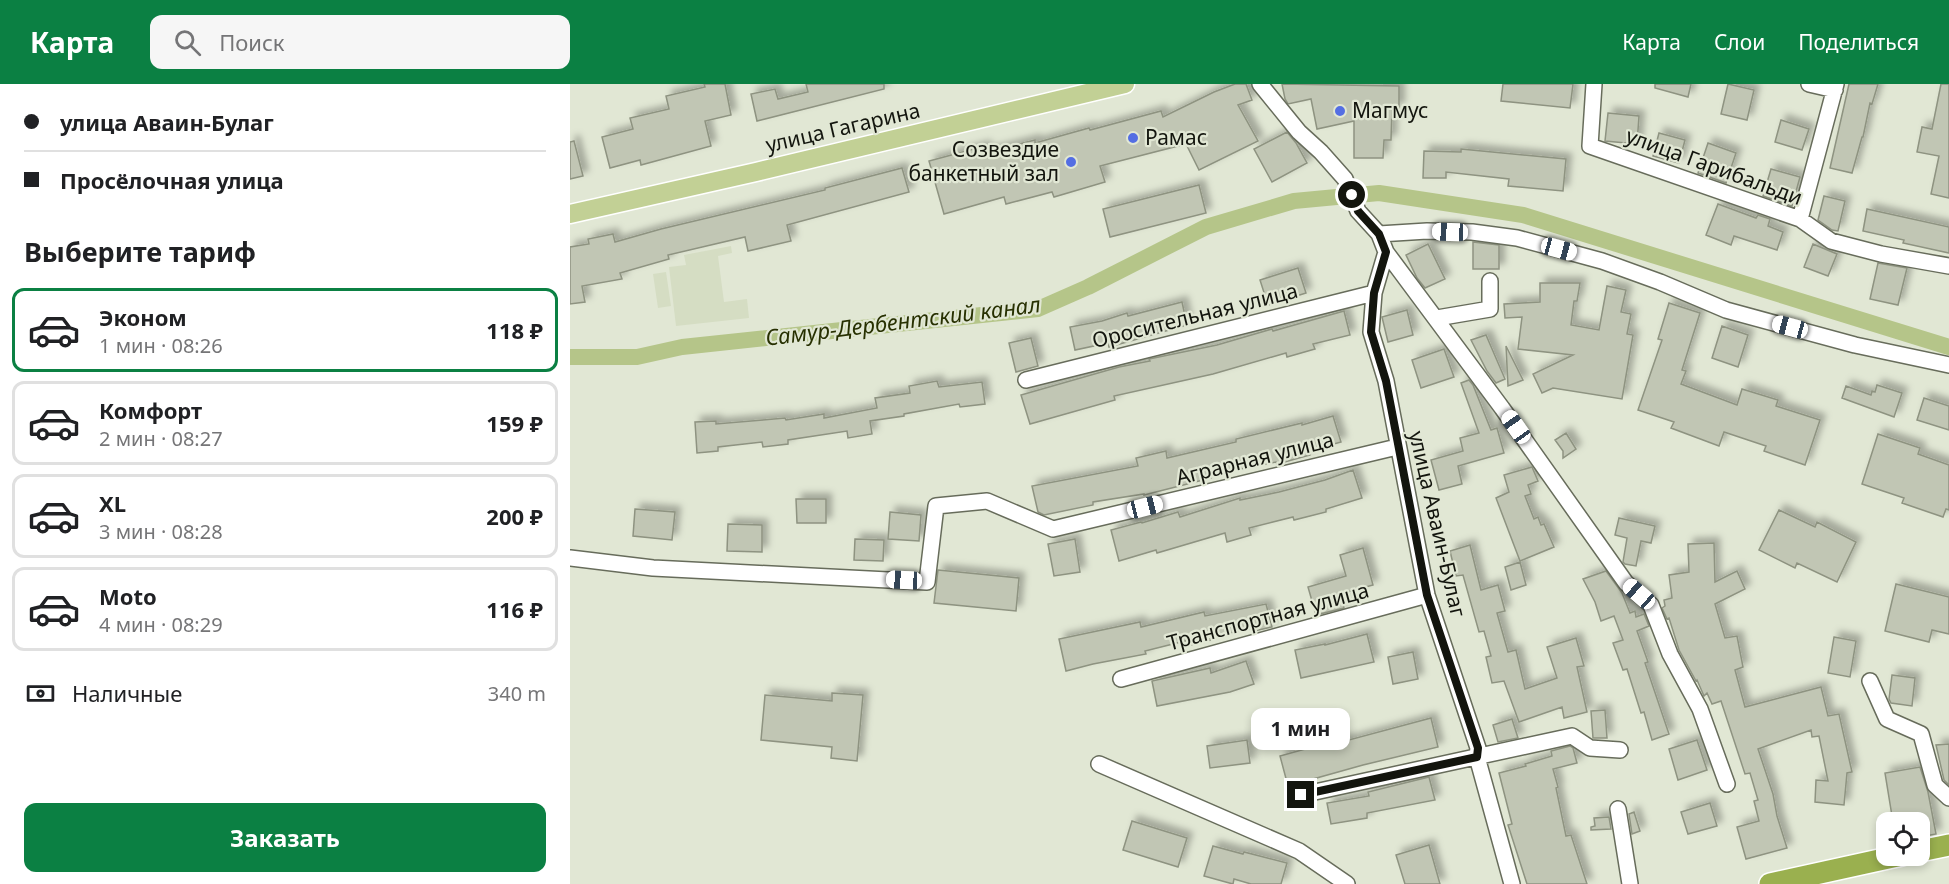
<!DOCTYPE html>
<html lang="ru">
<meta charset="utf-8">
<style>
body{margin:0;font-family:"Noto Sans",sans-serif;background:#f6f6f6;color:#202124;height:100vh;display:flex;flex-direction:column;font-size:22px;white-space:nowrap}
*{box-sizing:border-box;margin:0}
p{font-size:20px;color:#757577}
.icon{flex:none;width:33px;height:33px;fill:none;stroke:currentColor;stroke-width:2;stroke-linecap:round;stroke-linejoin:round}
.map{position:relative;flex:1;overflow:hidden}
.sheet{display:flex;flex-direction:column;background:#fff;width:570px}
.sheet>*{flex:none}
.hud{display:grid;align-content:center;height:132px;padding:0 24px;background:#fff}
.controls{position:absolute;left:1306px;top:728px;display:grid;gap:12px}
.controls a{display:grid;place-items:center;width:54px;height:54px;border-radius:12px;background:#fff;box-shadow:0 3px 9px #0003;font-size:30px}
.end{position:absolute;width:27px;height:27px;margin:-14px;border:8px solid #13150e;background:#fff;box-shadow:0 0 0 3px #fff}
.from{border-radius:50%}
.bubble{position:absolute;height:42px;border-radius:12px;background:#fff;box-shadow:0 3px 9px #0003;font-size:20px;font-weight:700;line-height:42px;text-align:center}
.car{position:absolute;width:18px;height:36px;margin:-18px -9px;border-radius:8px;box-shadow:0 0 4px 2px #0007;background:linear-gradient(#fff 24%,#345 0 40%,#fff 0 76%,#345 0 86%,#fff 0)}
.hud b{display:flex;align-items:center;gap:21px;height:57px;font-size:22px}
.hud b+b{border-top:2px solid #e0e0e0}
.hud i{width:15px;height:15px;background:#202124}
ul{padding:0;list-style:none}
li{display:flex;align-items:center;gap:18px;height:84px;margin:0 12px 9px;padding:0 12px;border:3px solid #e0e0e0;border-radius:12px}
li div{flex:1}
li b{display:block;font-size:22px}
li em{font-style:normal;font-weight:700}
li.on{border-color:#0b8043}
li>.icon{width:54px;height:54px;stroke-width:1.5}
h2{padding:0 24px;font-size:27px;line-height:72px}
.pay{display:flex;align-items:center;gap:15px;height:66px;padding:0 24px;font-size:22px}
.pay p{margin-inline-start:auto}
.cta{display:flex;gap:12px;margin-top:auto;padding:12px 24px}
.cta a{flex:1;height:69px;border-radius:12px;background:#0b8043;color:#fff;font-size:24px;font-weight:700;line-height:69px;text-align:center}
header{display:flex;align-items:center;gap:36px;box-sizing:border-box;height:84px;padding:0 30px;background:#0b8043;color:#fff}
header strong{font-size:28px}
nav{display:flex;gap:33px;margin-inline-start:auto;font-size:21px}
.search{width:420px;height:54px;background:#f6f6f6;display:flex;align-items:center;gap:15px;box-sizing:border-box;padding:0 21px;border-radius:12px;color:#757577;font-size:22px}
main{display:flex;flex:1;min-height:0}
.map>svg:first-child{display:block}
.built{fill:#d5ddc3}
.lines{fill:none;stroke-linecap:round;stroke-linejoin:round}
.canal{stroke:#b5c589;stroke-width:16}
.building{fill:#c1c6b4;stroke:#8e9381;stroke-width:1.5;filter:url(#shadow)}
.minor-casing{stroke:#676c5b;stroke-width:18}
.major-casing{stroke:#fff;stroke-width:21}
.highway-casing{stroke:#fff;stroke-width:24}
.minor{stroke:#fff;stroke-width:15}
.major{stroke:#c2d095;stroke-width:18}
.highway{stroke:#9ab04f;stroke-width:21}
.route{stroke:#13150e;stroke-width:8}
.poi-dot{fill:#546ee3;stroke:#e1e7d4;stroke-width:2}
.labels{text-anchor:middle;stroke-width:4.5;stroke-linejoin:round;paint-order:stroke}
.poi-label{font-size:21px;fill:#13150e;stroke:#e1e7d4;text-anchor:start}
.street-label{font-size:21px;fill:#13150e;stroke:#e1e7d4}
.water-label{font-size:22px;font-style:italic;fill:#273001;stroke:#e1e7d4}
</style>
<header>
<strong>Карта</strong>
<div class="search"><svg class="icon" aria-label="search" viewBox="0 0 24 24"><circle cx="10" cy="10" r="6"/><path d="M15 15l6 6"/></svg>Поиск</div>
<nav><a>Карта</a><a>Слои</a><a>Поделиться</a></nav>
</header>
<main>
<section class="sheet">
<div class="hud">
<b><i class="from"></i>улица Аваин-Булаг</b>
<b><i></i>Просёлочная улица</b>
</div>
<h2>Выберите тариф</h2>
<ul>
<li class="on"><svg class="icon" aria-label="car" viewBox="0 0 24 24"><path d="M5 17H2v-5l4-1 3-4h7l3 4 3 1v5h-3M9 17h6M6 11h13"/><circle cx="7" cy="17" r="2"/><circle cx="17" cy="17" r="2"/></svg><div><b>Эконом</b><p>1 мин · 08:26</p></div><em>118 ₽</em></li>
<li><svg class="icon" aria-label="car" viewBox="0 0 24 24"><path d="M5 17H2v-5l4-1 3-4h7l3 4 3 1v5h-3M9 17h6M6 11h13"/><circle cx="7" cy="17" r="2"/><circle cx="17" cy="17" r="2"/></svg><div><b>Комфорт</b><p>2 мин · 08:27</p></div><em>159 ₽</em></li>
<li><svg class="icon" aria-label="car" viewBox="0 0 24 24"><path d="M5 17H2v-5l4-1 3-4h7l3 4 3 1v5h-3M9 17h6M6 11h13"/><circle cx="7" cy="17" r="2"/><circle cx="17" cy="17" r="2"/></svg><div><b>XL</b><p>3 мин · 08:28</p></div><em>200 ₽</em></li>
<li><svg class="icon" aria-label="car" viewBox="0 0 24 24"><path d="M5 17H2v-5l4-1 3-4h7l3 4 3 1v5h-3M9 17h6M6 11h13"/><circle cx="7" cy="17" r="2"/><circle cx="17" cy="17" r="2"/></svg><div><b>Moto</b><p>4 мин · 08:29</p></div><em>116 ₽</em></li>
</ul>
<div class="pay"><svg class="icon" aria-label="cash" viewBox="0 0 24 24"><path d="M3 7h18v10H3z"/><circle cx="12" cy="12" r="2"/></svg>Наличные<p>340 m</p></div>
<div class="cta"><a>Заказать</a></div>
</section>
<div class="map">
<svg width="1379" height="800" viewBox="0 0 1379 800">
<defs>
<filter id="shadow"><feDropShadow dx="5.5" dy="-5.5" stdDeviation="3" flood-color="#0004"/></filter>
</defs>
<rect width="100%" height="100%" fill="#e1e7d4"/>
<path class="built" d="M161,162L162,169L148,172L154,218L177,215L179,234L106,242L99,183L116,181L114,171Z
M96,188L101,222L88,224L83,190Z"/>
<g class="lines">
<path class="canal" d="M0,273H67L112,263L468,225L518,203L636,143L724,117L809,109L953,131L1379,263"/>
</g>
<path class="building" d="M134,0H155L161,31L135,37L141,62L71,81L70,76L40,84L32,53L63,45L60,34L99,25L96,12L135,3Z
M236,0H314V5L187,37L181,10L205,5L208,15L238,8Z
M665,0H676L682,16L668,21L688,57L629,86L616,60L530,82L535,98L484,113L482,108L436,120L434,113L374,130L359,77L415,62L417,68L465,56V59L519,44L520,46L591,27L593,33L644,8Z
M712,0L829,2V24H822L821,56H814L813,74H784V37L747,45L741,15L718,20L715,15Z
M933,0H1003L1000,24L931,17Z
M1085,0H1121L1118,13L1085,4Z
M1158,0L1184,6L1177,36L1151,30Z
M1279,0H1308L1302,20L1300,19L1293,53H1292L1282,89L1260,84Z
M1371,0H1379V114L1361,110L1369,72L1347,68L1352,43L1362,45Z
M1038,29L1069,32L1067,60L1035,57Z
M1211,36L1239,45L1232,66L1205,58Z
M717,48L726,59L737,79L702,98L684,65Z
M1089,49L1115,56L1109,79L1083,72Z
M4,57L13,92L0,95V58Z
M1138,59L1166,69L1156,99L1128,89Z
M891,65L996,75L993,107L938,102L939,95L876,88V94H853L854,67L891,68Z
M332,84L339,108L217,141L221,157L178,167L175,153L98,171L99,175L50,189L52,195L12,202L15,218L0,220V163L19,160L18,155L43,150L45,158L91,145L255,106V104Z
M1201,85L1230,93L1222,122L1193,112Z
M629,101L636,129L540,153L533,125Z
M1254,112L1275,117L1268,147L1262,146L1248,136Z
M1148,120L1186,134L1188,131L1200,135L1198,142L1213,148L1207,166L1164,152L1161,161L1136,151Z
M1297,125L1379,143V169L1333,159L1334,156L1293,147Z
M903,158L929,161V185H903Z
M858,160L875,195L855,204L847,194L836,171Z
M1243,160L1267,170L1258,192L1234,183Z
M1308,179L1337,184L1328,221L1300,215Z
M728,184L736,209L698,221L690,196Z
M970,199H1010L1007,217H1004L1001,241L1029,246L1037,202L1056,206L1051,228L1061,230L1057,250L1063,251L1052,315L983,304L972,309L963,290L1003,271L948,265L952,233L935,234L934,220L970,218Z
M612,218L617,241L539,263L538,259L505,266L500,243L532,237L557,229L558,232Z
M1099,219L1130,229L1112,286L1116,287L1111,300L1167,321L1172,305L1208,316L1206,322L1250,336L1235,381L1194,367L1196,362L1154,348L1149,362L1101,344L1104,338L1068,326L1092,256L1088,255Z
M837,226L843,251L818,258L812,233Z
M774,227L780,251L743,260L745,265L717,273L716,269L643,290L544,312L545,316L460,340L451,311L549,283L580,277L579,275L647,261L702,245L703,247Z
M1152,242L1178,251L1168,283L1142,274Z
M916,251L935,295L926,299L917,287L901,256Z
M461,254L468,282L446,288L439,259Z
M936,262L953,296L938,302Z
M874,265L884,293L851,304L842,276Z
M899,296L903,301L921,346L927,344L934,369L888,382L892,400L869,406L861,376L893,367L890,354L909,349L891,299Z
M367,297L369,303L412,298L415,320L390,323L389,320L334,330V332L300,337L302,350L278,354L277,347L218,356V360L193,363L192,358L148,363V367L127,369L125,338L146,337V340L215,334L216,336L254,330V334L307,324L305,314L340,309L339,302Z
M1307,301L1332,309L1324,333L1272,314L1276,302L1301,311L1302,307L1305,308Z
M1354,314L1379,322V346L1347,336Z
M763,332L771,358L739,367L740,371L707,380L706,378L640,391L641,394L574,411V410L523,418V421L474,431L468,428L462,402L568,382L566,374L596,367L597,374L666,358V355L732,339V341Z
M996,349L1006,365L993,374V367L985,356Z
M1308,350L1350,364L1348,370L1379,381V426L1376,425L1373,433L1332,419L1334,414L1292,400Z
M962,383L968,397L958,401L961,410L955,412L964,435L968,433L971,441L974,440L984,463L950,477L926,414L939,408L934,391Z
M783,386L792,414L756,425V428L724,436L723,433L679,444L681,451L657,458L655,449L587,469L586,466L549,477L541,446L571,438L572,439L608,428L610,433L670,414V416L709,408L755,396Z
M226,415H256V439H227Z
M65,425L105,428L102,456L63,452Z
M1209,426L1245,443L1247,438L1286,458L1267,498L1227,479L1225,484L1189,466Z
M320,428L351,431L349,457L318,455Z
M1049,434L1085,442L1081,459L1071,457L1066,482L1055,480L1053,478L1057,454L1045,451Z
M158,440L192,441V468L157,467Z
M285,455L314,456L313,477L284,476Z
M505,455L510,488L484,492L478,460Z
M1144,459L1145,498L1167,487L1175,505L1145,520L1155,554L1167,552L1173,583L1165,586L1175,623L1251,603L1258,632L1269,630L1282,688L1277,689L1274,721L1245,718L1246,696L1258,697L1249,652L1242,653L1241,646L1188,665L1203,710L1207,732L1217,764L1176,775L1167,743L1189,737L1184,717L1188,716L1180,689L1175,690L1151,617L1142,620L1137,609L1134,612L1127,596L1126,597L1109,566L1099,534L1097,535L1092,524L1095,522L1094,516L1102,514L1099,491L1119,488L1118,460Z
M900,461L911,506L928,501L935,527L927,529L938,568L946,566L955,605L987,594L977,563L1006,554L1014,582L1007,583L1017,628L994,634L992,623L949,638L934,597L922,599L916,573L921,572L914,547L909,548L893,491L886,492L880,467Z
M793,464L803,501L770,510L774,524L746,531L738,503L776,492L770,471Z
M950,478L956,501L941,506L935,483Z
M368,486L449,494L446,527L364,519Z
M1036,487L1052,509L1060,529L1065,527L1066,533L1074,530L1079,542L1067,547L1078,578L1075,579L1099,650L1082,656L1074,628L1071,629L1057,585L1053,586L1043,559L1053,556L1044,532L1031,537L1025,518L1013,495Z
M1326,500L1379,513V550L1362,546L1359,558L1315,547Z
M696,520L702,543L684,547V544L640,553L641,556L620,561L619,556L575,567L576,570L523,580L496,587L489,555L570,538L571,543L634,528L635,532Z
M797,550L804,578L731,594L725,566L755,560V561Z
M1264,553L1286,557L1280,593L1258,589Z
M843,568L848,595L823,600L818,573Z
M676,577L684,600L660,608L587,622L582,597L640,584L641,589Z
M1322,591L1345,594L1342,622L1321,619L1319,615Z
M262,609L293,611L287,677L261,674L262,663L191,656L195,611L262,617Z
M1035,626L1037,654H1023L1021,627Z
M861,634L868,663L793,681L718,702L710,672L746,662V663L778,655L779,656Z
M942,635L948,654L928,658L923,641Z
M677,656L680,679L640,684L637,662Z
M1127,656L1137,686L1108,696L1099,665Z
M1379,660V701L1374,696L1366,661Z
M1000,662L1003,664L1007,679L983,685L988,703L986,704L996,752L1001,751L1017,800H957L938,741L942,740L929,689L956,682L955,680L982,672L981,667Z
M1350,683L1358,708L1366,750L1350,753V738H1323L1315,689Z
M859,693L865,716L797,729V734L761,740L757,719L799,712L798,708Z
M1140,719L1147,742L1118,750L1111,728Z
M1064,728L1070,747L1062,750L1059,730Z
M1039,733L1041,745L1021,746V743L1025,742L1024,734Z
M562,737L617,754L608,783L553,766Z
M859,761L870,800H835L826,771Z
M643,762L673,770L674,768L717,779L711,800H681L664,795L663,800L634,792Z"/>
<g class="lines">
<g class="minor-casing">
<path id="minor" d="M690,0L729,48L751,68L775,95L788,127L809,150L816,168L804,209L801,248L816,297L857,511L908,664L907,673L942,800
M1024,0L1020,62L1230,135L1261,157L1311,170L1379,182
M1239,0L1265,6
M1230,135L1266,0
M809,150L857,147L902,148L947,154L1032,177L1090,198L1156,226L1285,261L1379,281
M816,168L932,324L1056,499L1081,521L1100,570L1130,625L1157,700
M867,234L920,225V197
M456,296L804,209
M0,474L83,484L357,498L366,422L417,417L483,445L827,363
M551,595L857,511
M1300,597L1317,635L1351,650L1365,701L1379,714
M529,680L729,767L777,800
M731,711L1002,652L1020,664L1050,666
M1048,725L1060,800"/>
</g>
<g class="major-casing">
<path id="major" d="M0,130L186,88L555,0"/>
</g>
<g class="highway-casing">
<path id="highway" d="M1350,767L1379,761
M1200,800L1332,771"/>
</g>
<use href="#minor" class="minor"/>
<use href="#major" class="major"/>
<use href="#highway" class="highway"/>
</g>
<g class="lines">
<path class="route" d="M731,711L907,673L908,664L857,511L816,297L801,248L804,209L816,168L809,150L788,127L782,111"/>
</g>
<g class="poi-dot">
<circle cx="770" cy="27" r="6"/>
<circle cx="563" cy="54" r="6"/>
<circle cx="501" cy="78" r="6"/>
</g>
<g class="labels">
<g class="poi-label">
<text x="782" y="34">Магмус</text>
<text x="575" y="61">Рамас</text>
<text x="489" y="73" text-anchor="end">Созвездие<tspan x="489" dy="24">банкетный зал</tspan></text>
</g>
<g class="street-label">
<text transform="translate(273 44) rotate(-13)" y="7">улица Гагарина</text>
<text transform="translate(1144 83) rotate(20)" y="7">улица Гарибальди</text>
<text transform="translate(625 232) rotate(-14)" y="7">Оросительная улица</text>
<text transform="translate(685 375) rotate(-14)" y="7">Аграрная улица</text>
<text transform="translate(867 440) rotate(77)" y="7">улица Аваин-Булаг</text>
<text transform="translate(698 533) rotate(-15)" y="7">Транспортная улица</text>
</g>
<g class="water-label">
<text transform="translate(333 237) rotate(-7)" y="8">Самур-Дербентский канал</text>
</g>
</g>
</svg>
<div class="controls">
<a><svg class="icon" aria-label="locate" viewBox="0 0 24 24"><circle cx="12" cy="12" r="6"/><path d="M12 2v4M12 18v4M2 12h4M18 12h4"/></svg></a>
</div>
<i class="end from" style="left:782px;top:111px"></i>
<i class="end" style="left:731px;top:711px"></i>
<div class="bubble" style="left:681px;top:624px;width:99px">1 мин</div>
<i class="car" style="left:880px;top:148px;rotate:272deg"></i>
<i class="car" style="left:989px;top:165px;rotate:105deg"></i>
<i class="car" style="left:1220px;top:243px;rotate:285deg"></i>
<i class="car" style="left:946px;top:343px;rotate:325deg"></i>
<i class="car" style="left:575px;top:423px;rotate:76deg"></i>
<i class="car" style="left:334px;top:496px;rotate:273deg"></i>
<i class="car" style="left:1069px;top:510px;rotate:311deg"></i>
</div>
</main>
